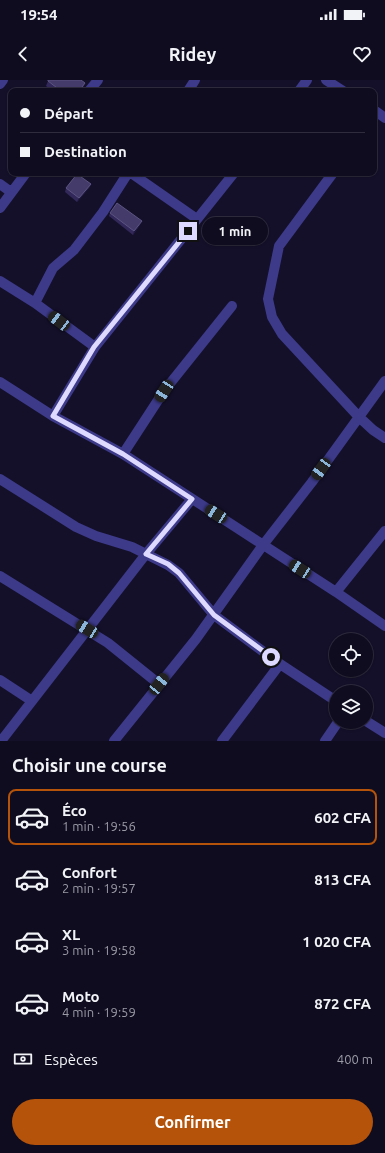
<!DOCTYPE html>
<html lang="fr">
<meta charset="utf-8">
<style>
body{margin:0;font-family:Ubuntu,sans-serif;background:#1d1a2d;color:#f1f3f6;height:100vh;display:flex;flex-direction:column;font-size:15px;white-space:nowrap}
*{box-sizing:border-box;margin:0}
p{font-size:13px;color:#9b9ba5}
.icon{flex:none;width:22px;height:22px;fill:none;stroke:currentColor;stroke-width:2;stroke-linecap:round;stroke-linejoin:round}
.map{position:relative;height:661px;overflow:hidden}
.details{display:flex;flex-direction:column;background:#0f0c20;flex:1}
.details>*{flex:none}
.hud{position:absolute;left:8px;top:8px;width:369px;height:88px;border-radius:8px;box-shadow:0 1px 3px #0004,0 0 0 1px #2f2c3e;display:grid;align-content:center;height:88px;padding:0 12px;background:#0f0c20}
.buttons{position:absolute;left:329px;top:553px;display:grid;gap:8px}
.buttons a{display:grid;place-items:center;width:44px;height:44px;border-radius:50%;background:#0f0c20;box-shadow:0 1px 3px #0004,0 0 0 1px #2f2c3e;font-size:20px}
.end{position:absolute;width:18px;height:18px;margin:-9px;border:5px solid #ddd9ff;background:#111;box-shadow:0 0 0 2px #111}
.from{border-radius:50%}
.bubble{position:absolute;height:28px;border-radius:14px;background:#0f0c20;box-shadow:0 1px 3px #0004,0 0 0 1px #2f2c3e;font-size:13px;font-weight:700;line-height:28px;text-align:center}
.car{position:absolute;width:12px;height:24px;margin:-12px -6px;border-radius:5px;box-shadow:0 0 3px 1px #0007;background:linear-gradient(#222 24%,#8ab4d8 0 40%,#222 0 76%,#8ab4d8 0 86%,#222 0)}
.hud b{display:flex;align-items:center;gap:14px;height:38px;font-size:15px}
.hud b+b{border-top:1px solid #2f2c3e}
.hud i{width:10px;height:10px;background:#f1f3f6}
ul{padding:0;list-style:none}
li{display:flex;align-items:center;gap:12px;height:56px;margin:0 8px 6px;padding:0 4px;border:2px solid transparent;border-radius:8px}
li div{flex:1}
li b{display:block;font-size:15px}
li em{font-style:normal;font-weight:700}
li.current{border-color:#b45309}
li>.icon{width:36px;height:36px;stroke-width:1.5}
h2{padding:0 12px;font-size:18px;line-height:48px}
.pay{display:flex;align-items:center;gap:10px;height:44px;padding:0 12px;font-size:15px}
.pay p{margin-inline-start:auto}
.cta{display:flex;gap:8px;margin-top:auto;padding:8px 12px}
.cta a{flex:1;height:46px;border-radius:24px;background:#b45309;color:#fff;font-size:16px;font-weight:700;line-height:46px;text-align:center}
.status{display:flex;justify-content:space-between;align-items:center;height:28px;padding:0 20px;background:#0f0c20;direction:ltr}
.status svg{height:11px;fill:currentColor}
header{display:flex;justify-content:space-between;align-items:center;height:52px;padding:0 12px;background:#0f0c20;font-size:18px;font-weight:700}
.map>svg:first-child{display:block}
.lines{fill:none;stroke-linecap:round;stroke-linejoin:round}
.street{stroke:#3d3a8a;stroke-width:10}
.wall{fill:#322859}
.shaded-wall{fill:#1e173e}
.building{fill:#443b6a;stroke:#5c5482}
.route{stroke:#ddd9ff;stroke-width:5}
</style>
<div class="status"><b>19:54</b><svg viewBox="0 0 49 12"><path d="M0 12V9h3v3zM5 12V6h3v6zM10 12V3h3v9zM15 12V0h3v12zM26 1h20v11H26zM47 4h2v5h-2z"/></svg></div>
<header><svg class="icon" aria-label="back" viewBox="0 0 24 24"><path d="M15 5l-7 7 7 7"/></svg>Ridey<svg class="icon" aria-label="heart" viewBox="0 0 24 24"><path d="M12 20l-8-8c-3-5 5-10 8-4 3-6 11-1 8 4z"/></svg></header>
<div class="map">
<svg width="385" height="661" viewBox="0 0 385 661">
<rect width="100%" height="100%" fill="#14102a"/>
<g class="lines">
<path class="street" d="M326,0L343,11
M0,4L3,0
M89,11L98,0
M188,11L195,0
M299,11L307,0
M374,30L385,38
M131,93L197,139
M333,93L279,166L268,219L272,237L282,254L359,337L373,350L385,358
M0,104L11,112
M0,128L26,93
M0,201L35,223L95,267
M35,223L53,188L74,170L103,132L128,93
M0,302L53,336L123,374L336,512L385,546
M53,336L95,267L234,93
M123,374L164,311L232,226
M0,399L76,447L96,456L132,467L168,485L179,493L214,535L280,584L336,621
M0,496L108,563L159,604
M336,512L385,451
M0,600L32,621
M366,641L385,653
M1,661L146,474L192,419
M114,661L196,559L263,465L312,402L385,301
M222,661L280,584
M325,661L338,642"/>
</g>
<path class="wall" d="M48,1L85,3L83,8L81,11H52L46,6Z
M91,104L89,108L77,122L65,112L66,108Z
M110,133L140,145L133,155L109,136Z"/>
<path class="shaded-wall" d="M85,3L83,8L81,11H79Z
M91,104L89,108L77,122L79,118Z
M142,141L140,145L133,155L134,151Z"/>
<path class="building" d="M48,0H81L85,3L79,11H61L48,1Z
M77,94L91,104L79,118L66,108Z
M117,123L142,141L134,151L110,133Z"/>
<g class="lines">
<path class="route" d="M188,151L94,267L53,336L123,374L192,419L146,474L168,484L179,493L214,535L271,577"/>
</g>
</svg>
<div class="buttons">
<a><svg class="icon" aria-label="locate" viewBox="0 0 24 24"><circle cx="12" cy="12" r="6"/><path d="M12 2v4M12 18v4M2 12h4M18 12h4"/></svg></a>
<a><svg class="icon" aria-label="layers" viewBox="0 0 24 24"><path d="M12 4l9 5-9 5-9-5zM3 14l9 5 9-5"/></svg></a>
</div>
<i class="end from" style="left:271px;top:577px"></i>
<i class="end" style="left:188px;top:151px"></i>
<div class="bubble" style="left:202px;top:137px;width:66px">1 min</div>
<i class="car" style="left:59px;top:241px;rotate:307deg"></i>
<i class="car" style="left:164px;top:311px;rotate:213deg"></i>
<i class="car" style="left:321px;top:389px;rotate:216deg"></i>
<i class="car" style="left:216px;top:434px;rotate:303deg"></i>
<i class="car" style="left:300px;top:489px;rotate:303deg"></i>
<i class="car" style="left:87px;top:549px;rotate:301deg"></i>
<i class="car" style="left:159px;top:604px;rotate:39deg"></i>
<div class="hud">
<b><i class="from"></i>Départ</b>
<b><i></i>Destination</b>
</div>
</div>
<section class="details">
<h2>Choisir une course</h2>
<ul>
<li class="current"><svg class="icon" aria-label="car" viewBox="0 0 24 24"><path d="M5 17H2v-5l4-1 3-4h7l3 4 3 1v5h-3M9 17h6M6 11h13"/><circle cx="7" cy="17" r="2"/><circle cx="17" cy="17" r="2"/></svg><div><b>Éco</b><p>1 min · 19:56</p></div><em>602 CFA</em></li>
<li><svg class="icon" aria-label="car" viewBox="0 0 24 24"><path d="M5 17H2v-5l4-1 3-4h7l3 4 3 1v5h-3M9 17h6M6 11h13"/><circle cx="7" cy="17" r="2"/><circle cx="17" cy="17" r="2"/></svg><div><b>Confort</b><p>2 min · 19:57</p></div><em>813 CFA</em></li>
<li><svg class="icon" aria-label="car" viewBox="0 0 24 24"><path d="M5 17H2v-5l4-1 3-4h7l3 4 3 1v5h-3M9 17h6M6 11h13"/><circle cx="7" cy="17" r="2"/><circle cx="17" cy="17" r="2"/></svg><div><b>XL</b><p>3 min · 19:58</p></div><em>1 020 CFA</em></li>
<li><svg class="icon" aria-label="car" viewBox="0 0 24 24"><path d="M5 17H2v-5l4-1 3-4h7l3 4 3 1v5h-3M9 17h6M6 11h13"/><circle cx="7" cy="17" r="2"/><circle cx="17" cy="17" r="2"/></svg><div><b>Moto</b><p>4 min · 19:59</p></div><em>872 CFA</em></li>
</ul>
<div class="pay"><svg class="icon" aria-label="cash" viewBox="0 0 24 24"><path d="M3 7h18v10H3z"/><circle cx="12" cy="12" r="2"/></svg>Espèces<p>400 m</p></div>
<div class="cta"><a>Confirmer</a></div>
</section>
